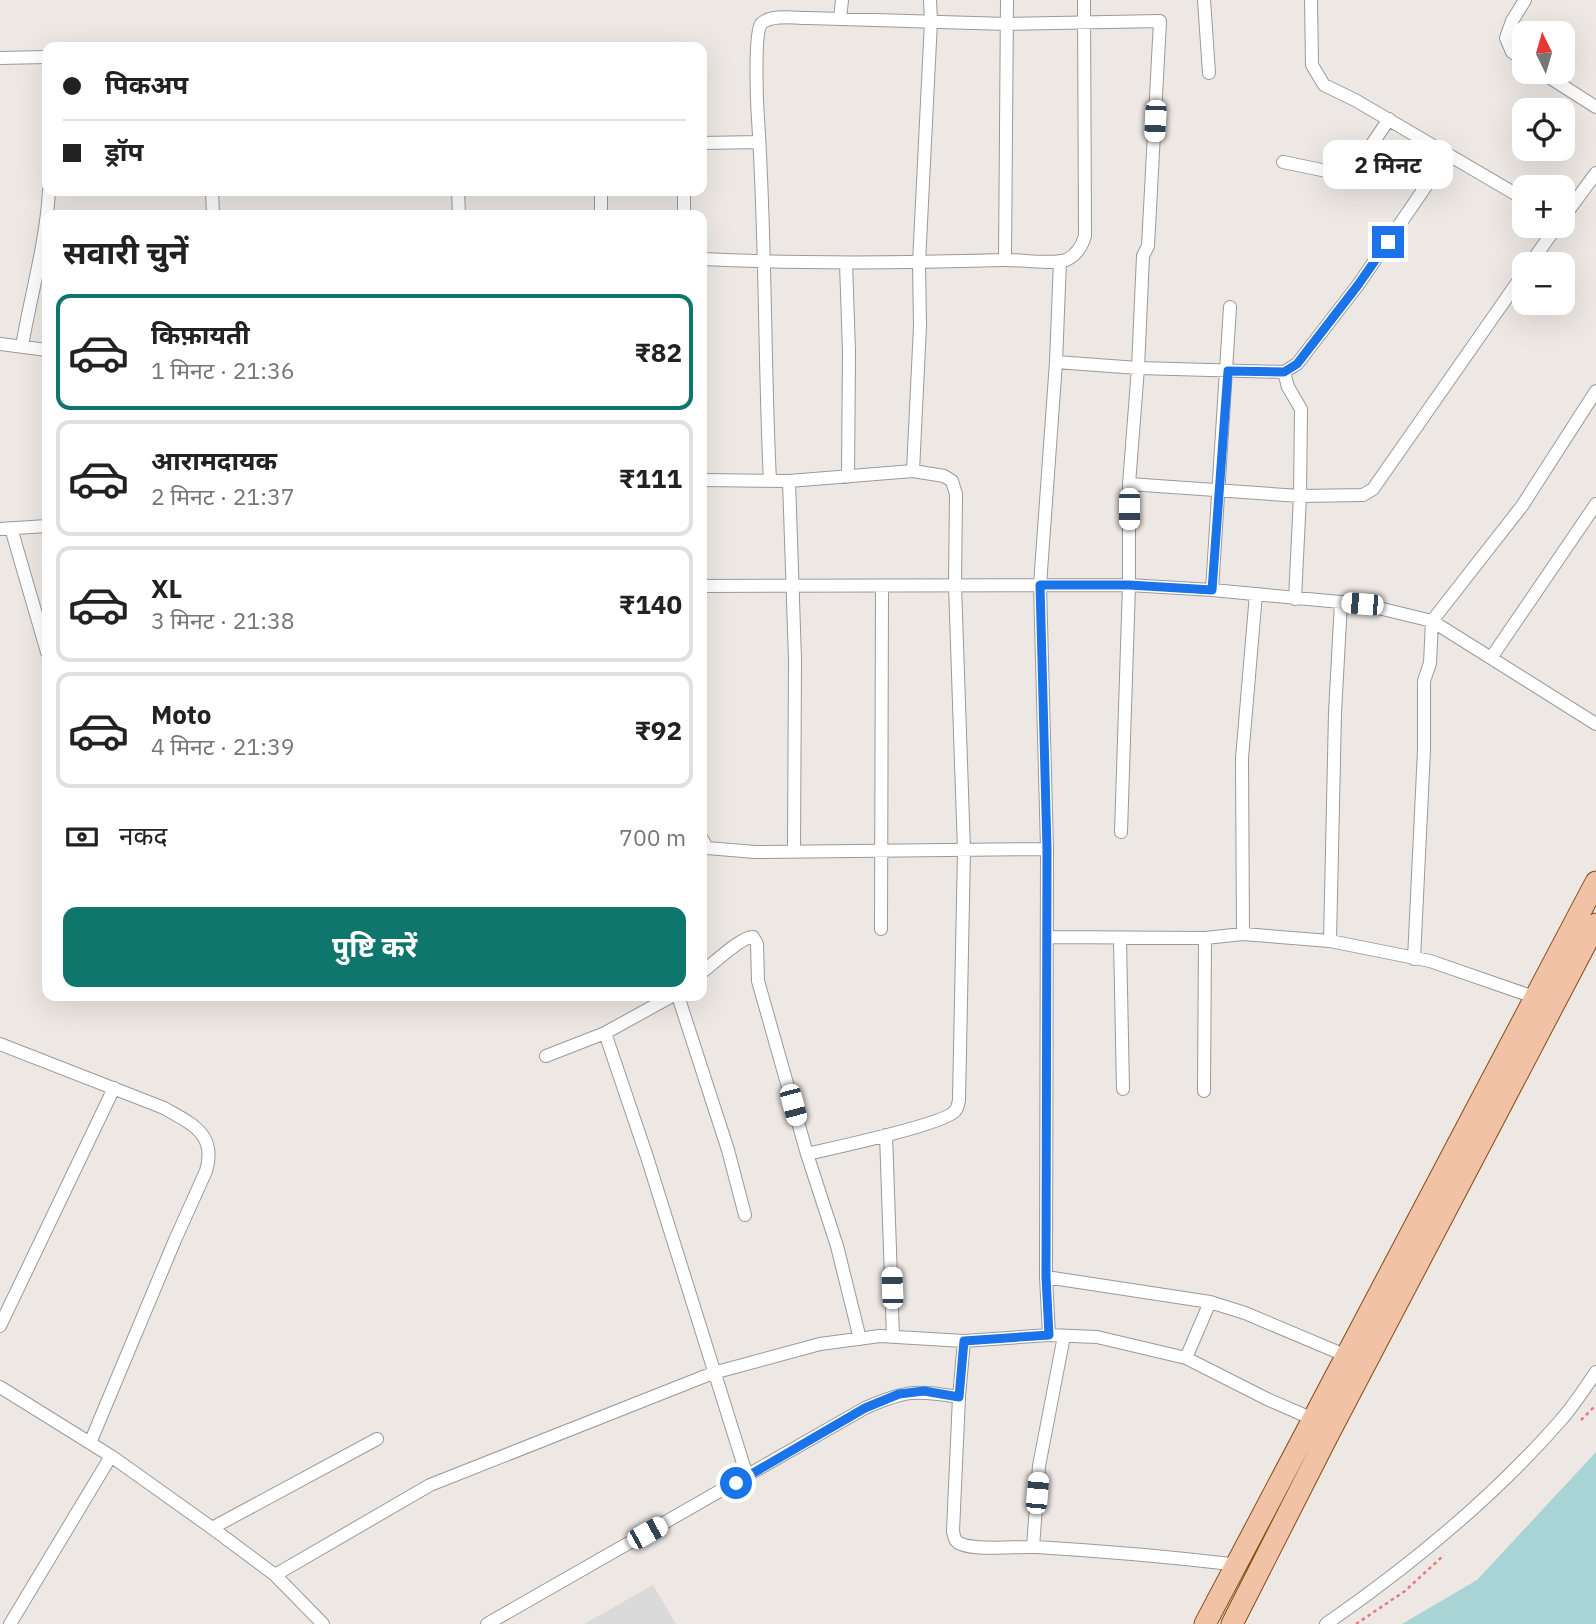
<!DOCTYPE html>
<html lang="hi">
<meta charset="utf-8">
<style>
body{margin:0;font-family:"IBM Plex Sans","Noto Sans Devanagari",sans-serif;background:#f6f6f6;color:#222;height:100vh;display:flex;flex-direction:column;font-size:26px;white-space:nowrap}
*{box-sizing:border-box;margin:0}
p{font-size:23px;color:#767676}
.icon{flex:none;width:38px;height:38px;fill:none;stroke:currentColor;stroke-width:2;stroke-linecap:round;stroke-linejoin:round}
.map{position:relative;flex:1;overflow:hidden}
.drawer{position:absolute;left:42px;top:210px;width:665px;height:791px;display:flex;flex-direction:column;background:#fff;border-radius:14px;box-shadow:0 7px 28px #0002}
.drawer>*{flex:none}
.hud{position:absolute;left:42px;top:42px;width:665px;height:154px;border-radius:14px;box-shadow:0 7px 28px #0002;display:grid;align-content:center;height:154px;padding:0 21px;background:#fff}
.needle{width:46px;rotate:355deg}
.controls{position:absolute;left:1512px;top:21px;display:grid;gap:14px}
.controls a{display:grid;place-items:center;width:63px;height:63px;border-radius:14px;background:#fff;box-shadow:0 7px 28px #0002;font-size:35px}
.end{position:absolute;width:32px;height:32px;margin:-16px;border:9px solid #1a73e8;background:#fff;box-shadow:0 0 0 4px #fff}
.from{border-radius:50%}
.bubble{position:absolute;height:49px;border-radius:14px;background:#fff;box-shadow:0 7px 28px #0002;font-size:23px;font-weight:700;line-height:49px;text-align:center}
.car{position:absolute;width:21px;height:42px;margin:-21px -10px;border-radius:9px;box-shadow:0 0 5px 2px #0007;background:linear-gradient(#fff 24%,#345 0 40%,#fff 0 76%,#345 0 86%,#fff 0)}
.hud b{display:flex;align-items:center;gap:24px;height:66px;font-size:26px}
.hud b+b{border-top:2px solid #e0e0e0}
.hud i{width:18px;height:18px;background:#222}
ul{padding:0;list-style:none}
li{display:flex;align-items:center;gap:21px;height:116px;margin:0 14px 10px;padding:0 7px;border:4px solid #e0e0e0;border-radius:14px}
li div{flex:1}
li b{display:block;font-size:26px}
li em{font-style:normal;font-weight:700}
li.selected{border-color:#0f766e}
li>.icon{width:63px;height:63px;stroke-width:1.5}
h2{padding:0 21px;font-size:32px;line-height:84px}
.pay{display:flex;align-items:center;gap:18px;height:77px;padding:0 21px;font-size:26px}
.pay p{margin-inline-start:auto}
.action{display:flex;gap:14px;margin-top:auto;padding:14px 21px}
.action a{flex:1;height:80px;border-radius:14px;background:#0f766e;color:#fff;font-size:28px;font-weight:700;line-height:80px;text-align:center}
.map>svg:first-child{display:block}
.residential{fill:#dbdada}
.water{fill:#a9d4d6}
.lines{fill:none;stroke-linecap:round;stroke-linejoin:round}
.street-casing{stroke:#9a9a9a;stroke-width:14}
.primary-casing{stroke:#864a10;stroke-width:23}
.path{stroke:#ea7881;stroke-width:2.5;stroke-dasharray:3.5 3.5;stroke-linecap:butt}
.street{stroke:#fff;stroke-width:12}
.primary{stroke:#f1c2a5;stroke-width:21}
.route{stroke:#1a73e8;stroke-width:9}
</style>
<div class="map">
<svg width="1596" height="1624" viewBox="0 0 1596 1624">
<rect width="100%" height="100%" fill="#ede8e4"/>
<path class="residential" d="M653,1585L676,1624H584Z"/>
<path class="water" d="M1596,1452V1624H1402L1477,1580Z"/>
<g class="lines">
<g class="street-casing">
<path id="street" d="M1204,0L1209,73
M1311,0L1312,65L1324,85L1355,100L1524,199
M840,19L842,0
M0,58L47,57
M1524,60L1512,52L1506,38L1512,21L1525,0
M1541,72L1596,107
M702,143L759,142
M1283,162L1341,174L1358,165L1389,119
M212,191L213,215
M458,191L459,215
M601,215V191
M684,215V191
M1563,218L1596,173
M702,259C802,264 901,263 1002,260C1019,259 1050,265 1066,260C1077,255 1082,246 1085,236L1084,0
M1005,260L1007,0
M846,263L849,352L848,477
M1530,264L1557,226
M0,344L47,350
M22,346C31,294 46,243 49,191
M1056,362L1138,368L1284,372
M913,471L920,326L919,263L931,21L930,0
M702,480L789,481L913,471L944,476L952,481L956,494L955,585L964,851L959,1100C958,1104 958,1108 955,1111C945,1124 829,1149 807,1154
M770,481C764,360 766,239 758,119C757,104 754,34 761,24C770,14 796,18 808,18L1007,24L1160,21L1148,246L1143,256L1138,368L1129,484V585L1121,832
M789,481L795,659L794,851
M1129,484L1300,496L1363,495L1373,489L1524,273
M11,528L47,652
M0,529L47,526
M702,586L1129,585L1212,590L1362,604L1432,621L1596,724
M1212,590L1230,307
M1295,599L1300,496L1301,409L1288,387L1284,372L1297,364L1358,285L1448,154
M1491,658L1596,504
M702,839L707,848L755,852L1047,849
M881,929L882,587
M1243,934L1242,758L1256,594
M1047,937L1205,938L1243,934L1330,941L1430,961L1534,997
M1120,939L1123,1089
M1330,941L1335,713L1341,602
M1414,959L1424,750V681L1430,663L1432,621L1522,506L1596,391
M702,972C713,964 742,936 753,937L757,944L758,981L807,1154L837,1246L860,1339
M678,996L728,1150L745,1215
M605,1033L647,1157L747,1476
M0,1044L164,1108C192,1124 217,1134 206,1171L175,1240L90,1443
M546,1056L605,1033L672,996
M1204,1091L1205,938
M886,1135L893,1336
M1046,1277L1047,849L1040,585L1056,362L1060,261
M0,1326L114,1088
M1049,1335L1046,1277L1210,1302L1245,1313L1347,1356
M964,1341L959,1397L953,1531C954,1537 955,1542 961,1544C977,1551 1017,1546 1036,1547C1104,1551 1172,1557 1240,1565
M1186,1358L1210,1302
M0,1387L111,1456L212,1528L275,1575L323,1624
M212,1528L377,1439
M1033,1547L1039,1466L1064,1336
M275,1575L430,1485L713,1373L820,1344L880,1336L964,1341L1049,1335L1097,1337L1186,1358L1267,1399L1313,1419
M10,1624L111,1456
M487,1624L865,1408C906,1390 915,1390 959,1397
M1326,1624C1411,1565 1493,1498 1561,1420C1574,1405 1585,1388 1596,1372"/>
</g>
<g class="primary-casing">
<path id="primary" d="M1205,1624L1596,882
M1232,1624L1327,1437L1596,924"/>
</g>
<path class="path" d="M1581,1420L1596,1405
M1356,1624L1405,1591L1444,1555"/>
<use href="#street" class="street"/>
<use href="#primary" class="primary"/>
</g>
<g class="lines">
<path class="route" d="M736,1483L865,1408L899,1394L924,1391L959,1397L964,1341L1049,1335L1046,1277L1047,849L1040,585H1129L1212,590L1228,371L1284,372L1297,364L1358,285L1388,242"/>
</g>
</svg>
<div class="controls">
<a><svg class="needle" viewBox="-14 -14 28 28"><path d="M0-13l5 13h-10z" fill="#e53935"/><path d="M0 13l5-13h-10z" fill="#767676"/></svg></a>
<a><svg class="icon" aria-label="locate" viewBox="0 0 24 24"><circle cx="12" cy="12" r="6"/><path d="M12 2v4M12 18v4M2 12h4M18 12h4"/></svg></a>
<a>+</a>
<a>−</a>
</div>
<i class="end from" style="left:736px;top:1483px"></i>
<i class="end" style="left:1388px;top:242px"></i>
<div class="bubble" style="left:1323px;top:140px;width:130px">2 मिनट</div>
<i class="car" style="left:1155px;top:121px;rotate:183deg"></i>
<i class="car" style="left:1129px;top:509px;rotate:180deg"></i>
<i class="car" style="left:1362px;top:604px;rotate:275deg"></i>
<i class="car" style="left:793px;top:1105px;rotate:165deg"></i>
<i class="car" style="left:892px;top:1288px;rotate:358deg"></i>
<i class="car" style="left:1037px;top:1493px;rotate:5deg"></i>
<i class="car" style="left:647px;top:1533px;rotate:61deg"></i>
<div class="hud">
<b><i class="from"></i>पिकअप</b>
<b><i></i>ड्रॉप</b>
</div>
<section class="drawer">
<h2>सवारी चुनें</h2>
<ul>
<li class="selected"><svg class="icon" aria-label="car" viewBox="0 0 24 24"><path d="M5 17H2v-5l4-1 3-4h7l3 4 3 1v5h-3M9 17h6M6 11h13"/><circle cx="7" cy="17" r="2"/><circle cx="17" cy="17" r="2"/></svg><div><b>किफ़ायती</b><p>1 मिनट · 21:36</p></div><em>₹82</em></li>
<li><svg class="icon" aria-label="car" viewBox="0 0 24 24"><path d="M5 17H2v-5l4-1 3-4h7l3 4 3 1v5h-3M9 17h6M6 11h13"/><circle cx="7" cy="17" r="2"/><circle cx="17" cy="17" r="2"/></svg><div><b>आरामदायक</b><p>2 मिनट · 21:37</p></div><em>₹111</em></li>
<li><svg class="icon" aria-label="car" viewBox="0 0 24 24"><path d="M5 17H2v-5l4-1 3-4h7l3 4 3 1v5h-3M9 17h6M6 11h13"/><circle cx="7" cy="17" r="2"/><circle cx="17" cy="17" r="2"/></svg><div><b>XL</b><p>3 मिनट · 21:38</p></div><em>₹140</em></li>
<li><svg class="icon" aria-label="car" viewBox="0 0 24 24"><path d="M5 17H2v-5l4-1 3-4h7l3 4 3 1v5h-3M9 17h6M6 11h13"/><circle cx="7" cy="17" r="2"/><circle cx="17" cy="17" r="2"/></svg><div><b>Moto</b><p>4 मिनट · 21:39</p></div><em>₹92</em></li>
</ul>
<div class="pay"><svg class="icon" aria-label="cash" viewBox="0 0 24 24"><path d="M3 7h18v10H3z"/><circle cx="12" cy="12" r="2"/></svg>नकद<p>700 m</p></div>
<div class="action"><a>पुष्टि करें</a></div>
</section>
</div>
